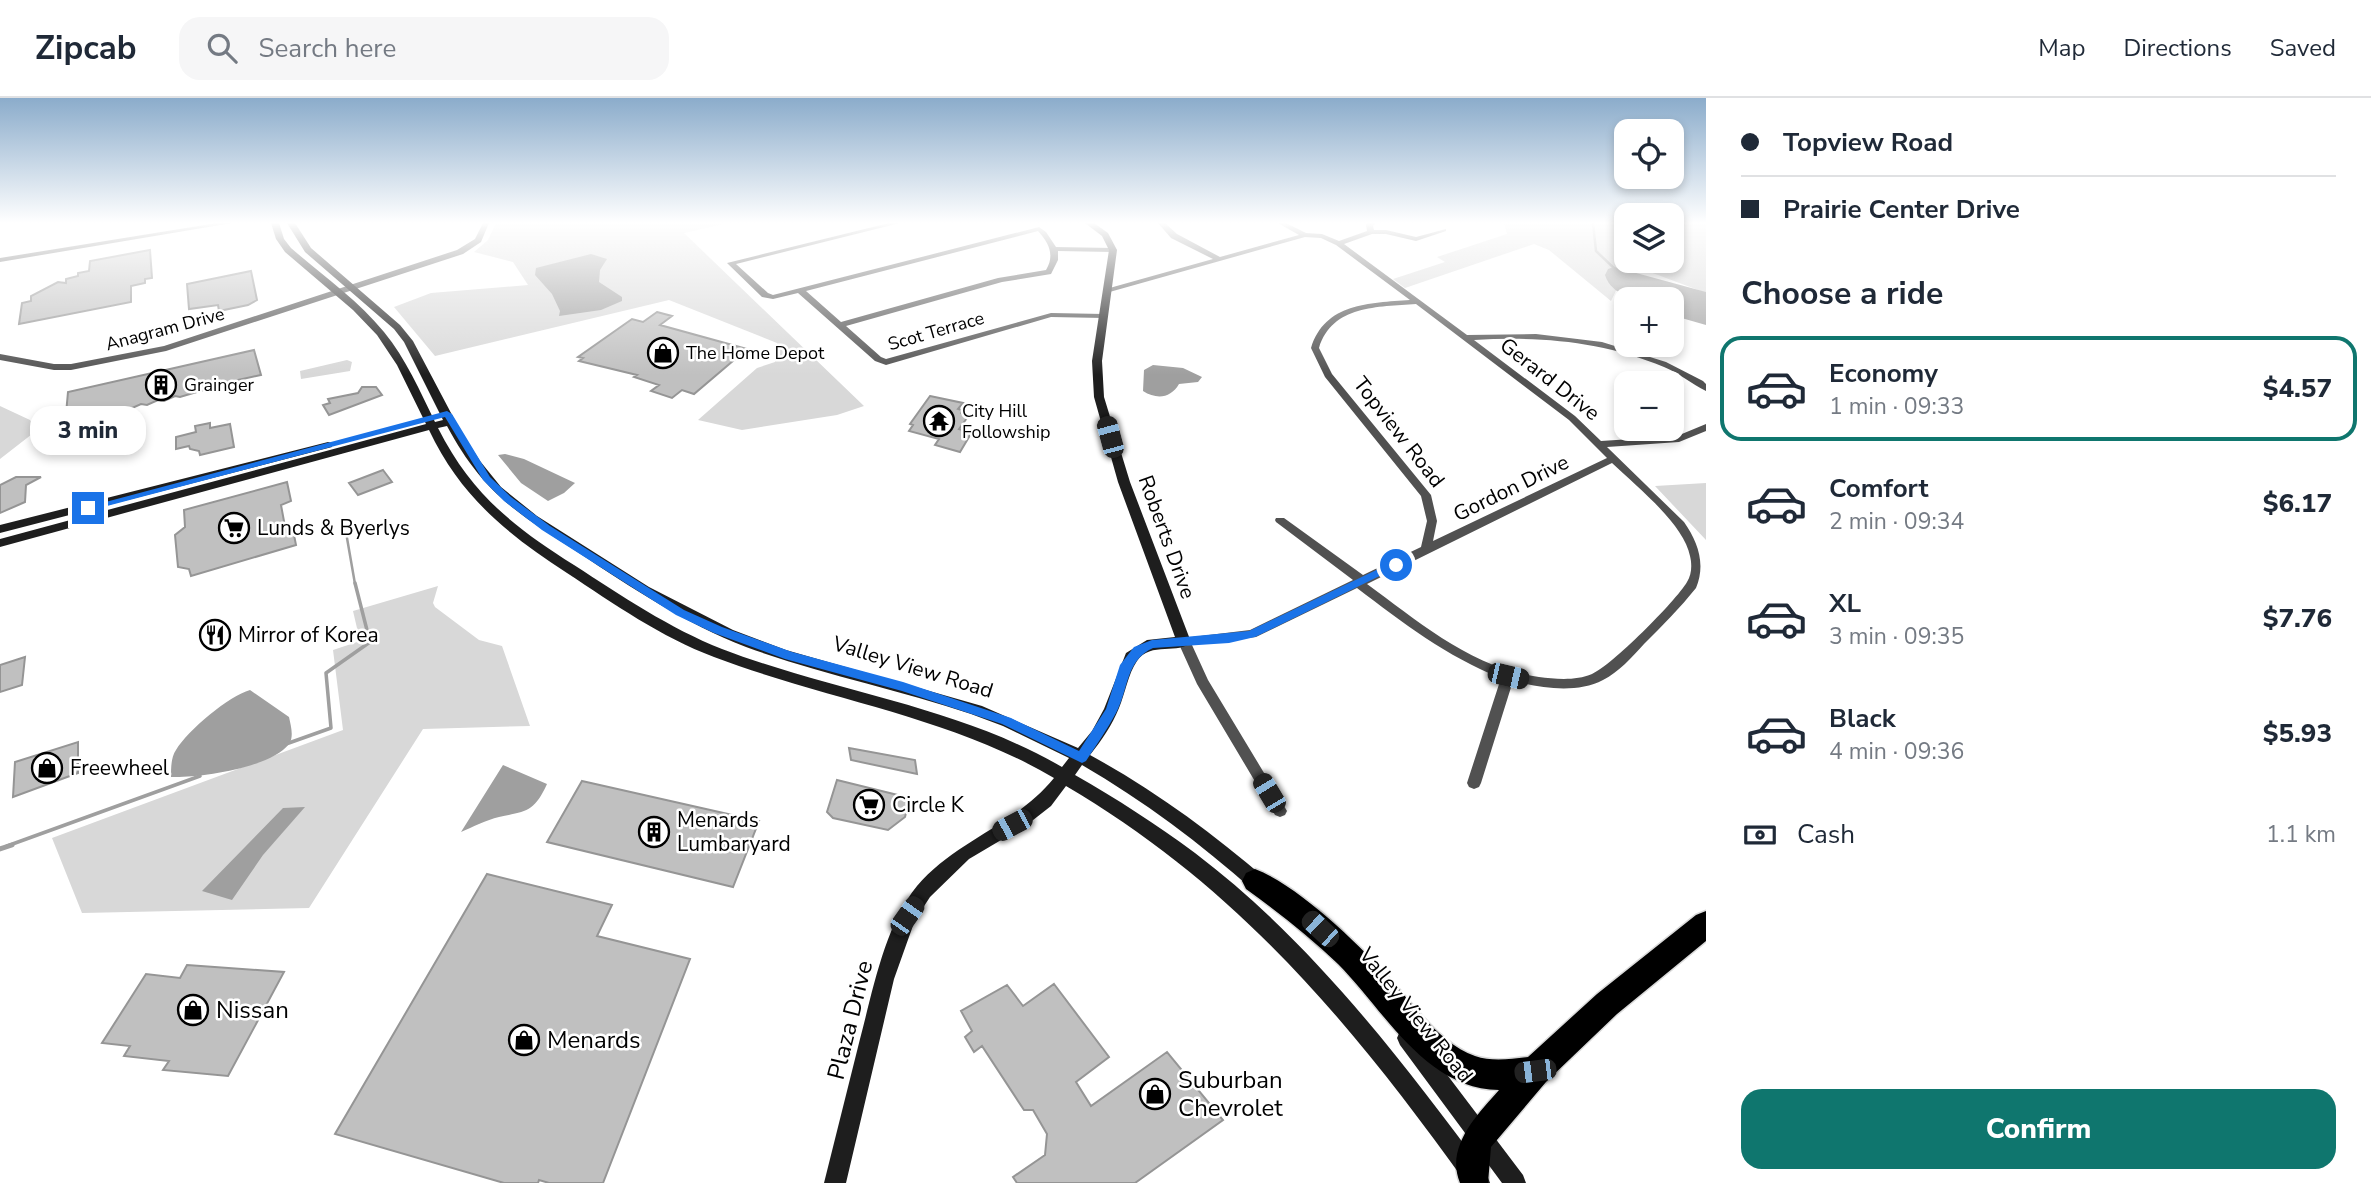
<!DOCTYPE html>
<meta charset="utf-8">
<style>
body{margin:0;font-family:"Nunito Sans",sans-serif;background:#f6f6f7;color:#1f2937;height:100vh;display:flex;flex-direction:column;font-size:26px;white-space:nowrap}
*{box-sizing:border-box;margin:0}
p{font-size:23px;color:#747a83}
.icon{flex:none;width:38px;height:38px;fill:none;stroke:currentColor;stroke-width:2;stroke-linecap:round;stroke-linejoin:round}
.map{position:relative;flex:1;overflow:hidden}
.side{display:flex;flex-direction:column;background:#fff;width:665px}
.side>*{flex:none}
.hud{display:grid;align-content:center;height:154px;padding:0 35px;background:#fff}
.controls{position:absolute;left:1614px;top:21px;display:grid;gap:14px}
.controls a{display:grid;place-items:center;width:70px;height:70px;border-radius:14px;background:#fff;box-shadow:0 4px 10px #0003;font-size:35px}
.end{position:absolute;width:32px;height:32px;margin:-16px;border:9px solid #1a73e8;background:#fff;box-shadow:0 0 0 4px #fff}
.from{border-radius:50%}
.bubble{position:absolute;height:49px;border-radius:21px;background:#fff;box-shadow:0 4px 10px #0003;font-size:23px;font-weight:800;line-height:49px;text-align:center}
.car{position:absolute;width:21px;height:42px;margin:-21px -10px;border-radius:9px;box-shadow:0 0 5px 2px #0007;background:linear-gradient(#222 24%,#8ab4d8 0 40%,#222 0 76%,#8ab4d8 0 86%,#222 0)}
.hud b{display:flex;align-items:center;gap:24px;height:66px;font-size:26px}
.hud b+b{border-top:2px solid #e0e1e3}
.hud i{width:18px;height:18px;background:#1f2937}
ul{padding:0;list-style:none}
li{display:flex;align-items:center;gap:21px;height:105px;margin:0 14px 10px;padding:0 21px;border:4px solid transparent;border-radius:21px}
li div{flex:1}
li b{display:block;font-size:26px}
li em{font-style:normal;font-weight:800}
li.selected{border-color:#0f766e}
li>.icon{width:63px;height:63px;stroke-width:1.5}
h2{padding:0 35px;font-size:32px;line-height:84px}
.pay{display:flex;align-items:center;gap:18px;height:77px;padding:0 35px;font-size:26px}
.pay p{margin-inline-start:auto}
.cta{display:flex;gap:14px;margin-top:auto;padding:14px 35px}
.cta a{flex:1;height:80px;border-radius:21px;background:#0f766e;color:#fff;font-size:28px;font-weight:800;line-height:80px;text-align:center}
header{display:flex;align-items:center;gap:42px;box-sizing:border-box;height:98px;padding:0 35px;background:#fff;border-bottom:2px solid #e0e1e3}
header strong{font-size:33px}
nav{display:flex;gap:38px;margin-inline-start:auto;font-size:24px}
.search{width:490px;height:63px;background:#f6f6f7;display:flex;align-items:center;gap:18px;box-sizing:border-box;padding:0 24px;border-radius:21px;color:#747a83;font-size:26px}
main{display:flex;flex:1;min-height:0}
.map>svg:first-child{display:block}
.green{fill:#d8d8d8}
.water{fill:#9f9f9f}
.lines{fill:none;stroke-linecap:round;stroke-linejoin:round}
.stream-far2{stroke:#9f9f9f;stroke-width:2.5}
.stream-far1{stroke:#9f9f9f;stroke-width:3.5}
.stream{stroke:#9f9f9f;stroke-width:5}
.building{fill:#c0c0c0;stroke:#959595;stroke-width:2}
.highway-casing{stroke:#dbdbdb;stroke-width:3}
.street{fill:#515151;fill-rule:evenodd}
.secondary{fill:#1e1e1e;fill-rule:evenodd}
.highway{fill:#000;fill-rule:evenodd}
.route{fill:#1a73e8}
.labels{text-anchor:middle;stroke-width:5;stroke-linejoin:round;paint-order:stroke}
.far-street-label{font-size:18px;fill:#000;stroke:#fff}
.far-poi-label{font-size:18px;fill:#000;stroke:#fff;text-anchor:start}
.street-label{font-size:21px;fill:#000;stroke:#fff}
.poi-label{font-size:21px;fill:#000;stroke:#fff;text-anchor:start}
.near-poi-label{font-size:24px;fill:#000;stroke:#fff;text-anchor:start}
.near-street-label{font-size:24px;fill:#000;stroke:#fff}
</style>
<header>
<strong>Zipcab</strong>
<div class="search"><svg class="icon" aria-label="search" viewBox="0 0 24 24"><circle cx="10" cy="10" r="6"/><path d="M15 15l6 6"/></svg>Search here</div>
<nav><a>Map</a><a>Directions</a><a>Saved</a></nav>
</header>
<main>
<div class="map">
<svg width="1706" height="1085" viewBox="0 0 1706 1085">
<rect width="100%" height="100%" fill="#fff"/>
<path class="green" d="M496,125H728L684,135L864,308L837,317L742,332L698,322L757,270L775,264L777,245L669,202L435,258L394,209L431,195L528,187L513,164L474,154L488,142Z
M1504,125H1626V163H1671V125H1706V195L1634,168L1626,172L1611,203L1549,152L1534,146L1405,190L1393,181L1445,164L1437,159L1507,136Z
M347,262L352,264L350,273L301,281L300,273Z
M0,308L30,322L36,333L0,361Z
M1706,385V442L1655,388Z
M438,488L433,505L435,509L479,542L502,548L530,628L423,631L309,810L82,815L52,740L343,632L333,552L360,543L353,513Z"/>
<path class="water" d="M591,156L607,161L600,172L599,184L622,199V203L601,212L559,218L560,213L552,196L535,177L536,170Z
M1614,169L1706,194V227L1671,217V201C1648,201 1614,204 1605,177L1608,171Z
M1153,267L1183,270L1202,279L1198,284L1179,286C1171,300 1157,302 1143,293L1144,272Z
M505,356L524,361L575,385L564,395L548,403L521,385L498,357Z
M250,592L289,619C291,628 294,639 289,646C270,670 200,680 171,679C171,670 171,659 176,652C188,632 229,598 250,592Z
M503,667L547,686C534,714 527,713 499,719C486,722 473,729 461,734Z
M305,709L263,757L232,802L202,793L283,710Z"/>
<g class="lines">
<path class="stream-far2" d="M1593,125L1596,153L1616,172
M347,440L355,486"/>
<path class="stream-far1" d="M286,646L331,630L326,575L370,544L355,485
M7,748L200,678"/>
<path class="stream" d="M0,751L12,747"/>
</g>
<path class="building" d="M150,152L152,180L145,181V185L131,188V204L19,226L22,205L31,203V198L58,184L66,185V181L78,178V175L89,173L90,163Z
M251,173L257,202L248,207L219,213L218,207L189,211L187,186Z
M657,214L672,218L660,227L747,251L694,296L682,292L672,300L651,293L659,287L634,279L637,277L579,263L583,260L578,259L632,221L643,224Z
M254,252L261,277L229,284L221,290L207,291L180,299L175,298L164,303L158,302L147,307L141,306L130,311L124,310L113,315L107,314L100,318H90L65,327L68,294Z
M362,289H376L382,297L329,317L323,307L330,305L328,301L358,295Z
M930,298L963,305L958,311L962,312L961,315L967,320L959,331L972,334L960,354L935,347L939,341L909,333L913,327L910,326Z
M210,325V330L230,326L234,349L200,357L199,353L190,351L189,348L176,351V339L196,334L195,328Z
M383,372L392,384L358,397L349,385Z
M16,379H41L26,387L25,404L0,415V387Z
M287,384L291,403L281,407L286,434L293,432L296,447L191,478L189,471L178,469L175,437L185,429L184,412Z
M25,559L22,587L0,594V567Z
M78,644V675L13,699L15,664Z
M849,650L915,662L917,676L851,662Z
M837,682L910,700L905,719L888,732L833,720L827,714Z
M582,683L759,723L733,789L547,744Z
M487,776L612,807L597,838L690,861L603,1085H549L539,1082L538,1085H504L335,1036Z
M187,867L284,874L228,978L163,972L169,963L124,958L130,948L102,945L146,876L180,880Z
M1054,886L1109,959L1076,984L1091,1008L1167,954L1223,1022L1135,1085H1017L1013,1079L1045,1057L1047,1036L1033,1012H1024L982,948L974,954L965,939L972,933L961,913L1007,887L1023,908Z"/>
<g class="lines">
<g class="highway-casing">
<path id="highway" d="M1255,771C1299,788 1360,847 1392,883C1415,909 1441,946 1475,958C1492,964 1511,961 1528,959L1597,896L1696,817L1706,813V843L1617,916L1546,984L1491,1049L1488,1085H1460C1445,1049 1477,1017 1499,992C1425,991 1384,912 1338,866C1309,838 1278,814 1246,791L1242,783L1246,775Z"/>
</g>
<path class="street" d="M217,125H232L0,164V160Z
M483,125H489L481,144L463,156L166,253L71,272H54L0,262V256L54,266H71L164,248L457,152L475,141Z
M889,125H900L736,166L768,195L773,197L1039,129L1046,134L1056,149L1113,150L1117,152L1113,154L1058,153V162L1051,176L1002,184L846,228L881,259L886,261L1051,215L1104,216L1108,218L1104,220L1051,219L886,267L875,263L798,195L773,201L762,199L727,165ZM1038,133C1049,145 1055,157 1046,172L998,180L841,224L806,193Z
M1158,125H1165L1177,136L1220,159L1299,137L1278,125H1286L1306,135L1322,136L1339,143L1367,133L1366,127L1368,125H1375L1373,128L1374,132H1386L1416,139L1446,131V133L1416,143L1386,136H1372L1344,146L1467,237L1536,236L1602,244L1666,264L1703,283L1706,286V293C1692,286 1679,275 1664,269C1603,243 1539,238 1474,242L1575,318L1601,343L1677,338L1706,326V333L1679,344L1607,349L1684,424C1698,444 1706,466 1696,490C1680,510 1662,528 1644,546C1632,559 1619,574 1603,582C1576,596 1541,590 1513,583L1481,685L1479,689L1474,691L1469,689L1467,685L1501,580C1447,559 1402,524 1357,490L1256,539L1192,547L1208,582L1287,713L1285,717L1280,719L1275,717L1197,586L1178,544L1184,540L1250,532L1353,482L1276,424L1275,422L1276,420H1284L1363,477L1421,449L1427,423L1421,398L1325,279L1311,250C1325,205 1369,205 1410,202L1336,147L1321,140L1305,139L1106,195V191L1213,161L1171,140ZM1416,206L1569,322L1607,360L1433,443L1437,423L1431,397L1332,276L1319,250C1332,207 1378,209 1416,206ZM1612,365C1636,388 1684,426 1690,458C1692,466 1692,476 1687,484C1676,503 1611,568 1592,576C1576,583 1555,581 1539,579C1472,570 1419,524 1367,486Z"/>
<path class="secondary" d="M271,125H279L284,141L291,150C322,177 358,202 384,234C406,261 420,293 435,324L443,322L404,244L394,231L305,154L287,125H295L311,150L400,227L413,243L460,332L480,363L501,389L537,418L649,489L733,532L786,552L982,608L1078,650L1092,633L1104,611L1126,555L1147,542L1175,539L1118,384L1094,299L1092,263L1109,152L1102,138L1085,125H1094L1108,135L1117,152L1102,263L1104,299L1130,384L1191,544C1180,557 1150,543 1137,563C1128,576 1125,596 1119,610C1112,627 1102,642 1090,657C1154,692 1211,734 1266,781L1269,787L1266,793L1260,795L1254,793C1200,745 1144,703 1082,667L1075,677C1117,701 1156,726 1195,755C1311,843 1401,961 1487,1077L1490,1085H1466C1351,925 1238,789 1066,688L1051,708L1028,726L969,761L930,799L915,822L894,881L846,1085H824C836,1037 848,989 860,941C873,892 885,827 917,788C956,742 1016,727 1054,680C949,618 827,602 714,559C661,539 614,506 567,475C506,435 461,399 429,332L0,449V441L426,326L397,267L377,237L353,212L285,154L276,141ZM447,328C483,395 517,415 579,455C632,490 686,526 746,549C820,576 897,591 971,616L1003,628L1069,660L1062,669C957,608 834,594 722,551C669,530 622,498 574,467C513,428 472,397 438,330Z
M328,344L332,345V349L0,435V427Z
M1407,930L1414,933L1523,1077L1526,1085H1502L1400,947L1397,940L1400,933Z"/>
<use href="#highway" class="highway"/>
</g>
<linearGradient id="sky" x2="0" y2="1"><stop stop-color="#8baccb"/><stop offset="0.45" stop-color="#fff"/><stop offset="1" stop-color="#fff" stop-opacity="0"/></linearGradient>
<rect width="1706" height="277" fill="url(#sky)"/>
<path class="route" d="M447,313L452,316L490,379L511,399L550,428L684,512L722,529L792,554L903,584L1011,620L1079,653L1106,611L1120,567L1134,549L1152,542L1249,533L1393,464L1402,467L1255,539L1229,545L1153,550C1125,563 1129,591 1116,615C1107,632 1096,647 1086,663L1082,665L1002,626L902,593L785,561L714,535L676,517L542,432L504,403L483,382L445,319L88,413L83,410Z"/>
<defs>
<g id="shop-ring" transform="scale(1.575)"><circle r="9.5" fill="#fff" stroke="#000" stroke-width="1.5"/><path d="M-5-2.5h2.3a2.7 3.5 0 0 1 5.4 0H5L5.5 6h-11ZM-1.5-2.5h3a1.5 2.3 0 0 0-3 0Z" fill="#000"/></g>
<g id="building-ring" transform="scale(1.575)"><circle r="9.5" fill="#fff" stroke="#000" stroke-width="1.5"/><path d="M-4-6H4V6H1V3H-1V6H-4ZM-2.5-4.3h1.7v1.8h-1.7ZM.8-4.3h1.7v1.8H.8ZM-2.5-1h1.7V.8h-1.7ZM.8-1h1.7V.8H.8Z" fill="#000"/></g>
<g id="temple-ring" transform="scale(1.575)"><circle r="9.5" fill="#fff" stroke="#000" stroke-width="1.5"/><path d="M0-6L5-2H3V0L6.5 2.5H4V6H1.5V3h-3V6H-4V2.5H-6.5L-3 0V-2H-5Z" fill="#000"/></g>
<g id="supermarket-ring" transform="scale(1.575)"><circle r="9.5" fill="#fff" stroke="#000" stroke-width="1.5"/><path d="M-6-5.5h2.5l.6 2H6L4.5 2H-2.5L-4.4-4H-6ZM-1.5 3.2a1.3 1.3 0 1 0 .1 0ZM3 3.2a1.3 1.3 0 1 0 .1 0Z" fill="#000"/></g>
<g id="restaurant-ring" transform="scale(1.575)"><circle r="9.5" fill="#fff" stroke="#000" stroke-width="1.5"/><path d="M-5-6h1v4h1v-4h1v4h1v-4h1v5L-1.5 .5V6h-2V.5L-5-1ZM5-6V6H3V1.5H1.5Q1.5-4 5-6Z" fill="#000"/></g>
</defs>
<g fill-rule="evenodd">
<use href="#shop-ring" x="663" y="255"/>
<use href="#building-ring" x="161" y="287"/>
<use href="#temple-ring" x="939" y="323"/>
<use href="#supermarket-ring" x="234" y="430"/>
<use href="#restaurant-ring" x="215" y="537"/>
<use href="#shop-ring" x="47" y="670"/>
<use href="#supermarket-ring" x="869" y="707"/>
<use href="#building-ring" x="654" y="734"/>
<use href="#shop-ring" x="193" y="912"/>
<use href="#shop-ring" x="524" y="942"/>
<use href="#shop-ring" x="1155" y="996"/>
</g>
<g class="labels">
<g class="far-street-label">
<text transform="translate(165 231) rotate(-15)" y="6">Anagram Drive</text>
<text transform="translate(936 233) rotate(-16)" y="6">Scot Terrace</text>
</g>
<g class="far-poi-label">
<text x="686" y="261">The Home Depot</text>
<text x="184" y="293">Grainger</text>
<text x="962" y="319">City Hill<tspan x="962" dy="21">Followship</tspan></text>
</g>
<g class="street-label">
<text transform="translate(1550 281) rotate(38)" y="7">Gerard Drive</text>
<text transform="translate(1399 334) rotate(52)" y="7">Topview Road</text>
<text transform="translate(1511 390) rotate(-26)" y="7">Gordon Drive</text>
<text transform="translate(1167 439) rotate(70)" y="7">Roberts Drive</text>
<text transform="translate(913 569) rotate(17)" y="7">Valley View Road</text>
<text transform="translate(1416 917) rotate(51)" y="7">Valley View Road</text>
</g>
<g class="poi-label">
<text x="257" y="437">Lunds &amp; Byerlys</text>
<text x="238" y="544">Mirror of Korea</text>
<text x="70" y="677">Freewheel</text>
<text x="892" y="714">Circle K</text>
<text x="677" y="729">Menards<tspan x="677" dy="24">Lumbaryard</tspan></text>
</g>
<g class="near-poi-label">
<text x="216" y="920">Nissan</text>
<text x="547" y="950">Menards</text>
<text x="1178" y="990">Suburban<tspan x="1178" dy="28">Chevrolet</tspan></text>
</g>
<g class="near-street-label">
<text transform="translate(850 922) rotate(-76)" y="8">Plaza Drive</text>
</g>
</g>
</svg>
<div class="controls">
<a><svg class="icon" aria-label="locate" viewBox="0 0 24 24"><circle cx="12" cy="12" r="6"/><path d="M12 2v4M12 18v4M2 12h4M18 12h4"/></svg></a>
<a><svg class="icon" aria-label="layers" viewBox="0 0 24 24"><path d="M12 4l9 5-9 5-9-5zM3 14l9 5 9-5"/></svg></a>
<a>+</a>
<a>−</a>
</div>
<i class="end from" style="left:1396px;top:467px"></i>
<i class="end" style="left:88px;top:410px"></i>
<div class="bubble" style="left:30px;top:308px;width:116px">3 min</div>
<i class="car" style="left:1110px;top:339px;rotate:345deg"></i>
<i class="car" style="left:1508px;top:578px;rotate:103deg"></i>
<i class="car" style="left:1269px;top:695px;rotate:329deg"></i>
<i class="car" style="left:1012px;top:727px;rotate:242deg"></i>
<i class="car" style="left:907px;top:818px;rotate:35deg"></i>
<i class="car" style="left:1320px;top:831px;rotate:313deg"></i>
<i class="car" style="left:1535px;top:973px;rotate:263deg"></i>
</div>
<section class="side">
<div class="hud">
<b><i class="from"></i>Topview Road</b>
<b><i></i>Prairie Center Drive</b>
</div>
<h2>Choose a ride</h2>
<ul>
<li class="selected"><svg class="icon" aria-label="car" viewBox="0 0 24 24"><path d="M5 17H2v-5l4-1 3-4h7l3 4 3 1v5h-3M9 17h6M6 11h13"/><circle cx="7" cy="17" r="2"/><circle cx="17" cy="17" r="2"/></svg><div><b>Economy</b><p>1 min · 09:33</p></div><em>$4.57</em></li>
<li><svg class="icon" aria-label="car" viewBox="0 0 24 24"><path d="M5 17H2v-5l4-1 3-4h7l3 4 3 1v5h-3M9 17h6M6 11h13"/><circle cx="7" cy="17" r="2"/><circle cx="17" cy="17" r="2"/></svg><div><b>Comfort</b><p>2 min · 09:34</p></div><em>$6.17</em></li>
<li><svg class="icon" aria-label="car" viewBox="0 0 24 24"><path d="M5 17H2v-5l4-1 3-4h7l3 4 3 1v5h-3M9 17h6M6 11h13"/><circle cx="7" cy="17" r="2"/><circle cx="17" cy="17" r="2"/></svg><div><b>XL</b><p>3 min · 09:35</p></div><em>$7.76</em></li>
<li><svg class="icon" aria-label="car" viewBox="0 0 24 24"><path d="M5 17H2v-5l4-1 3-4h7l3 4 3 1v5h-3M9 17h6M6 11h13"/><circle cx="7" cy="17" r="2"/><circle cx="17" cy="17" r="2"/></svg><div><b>Black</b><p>4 min · 09:36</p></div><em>$5.93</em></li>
</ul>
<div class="pay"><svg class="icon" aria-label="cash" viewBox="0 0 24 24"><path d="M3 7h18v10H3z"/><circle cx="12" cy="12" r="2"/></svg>Cash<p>1.1 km</p></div>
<div class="cta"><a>Confirm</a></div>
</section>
</main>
